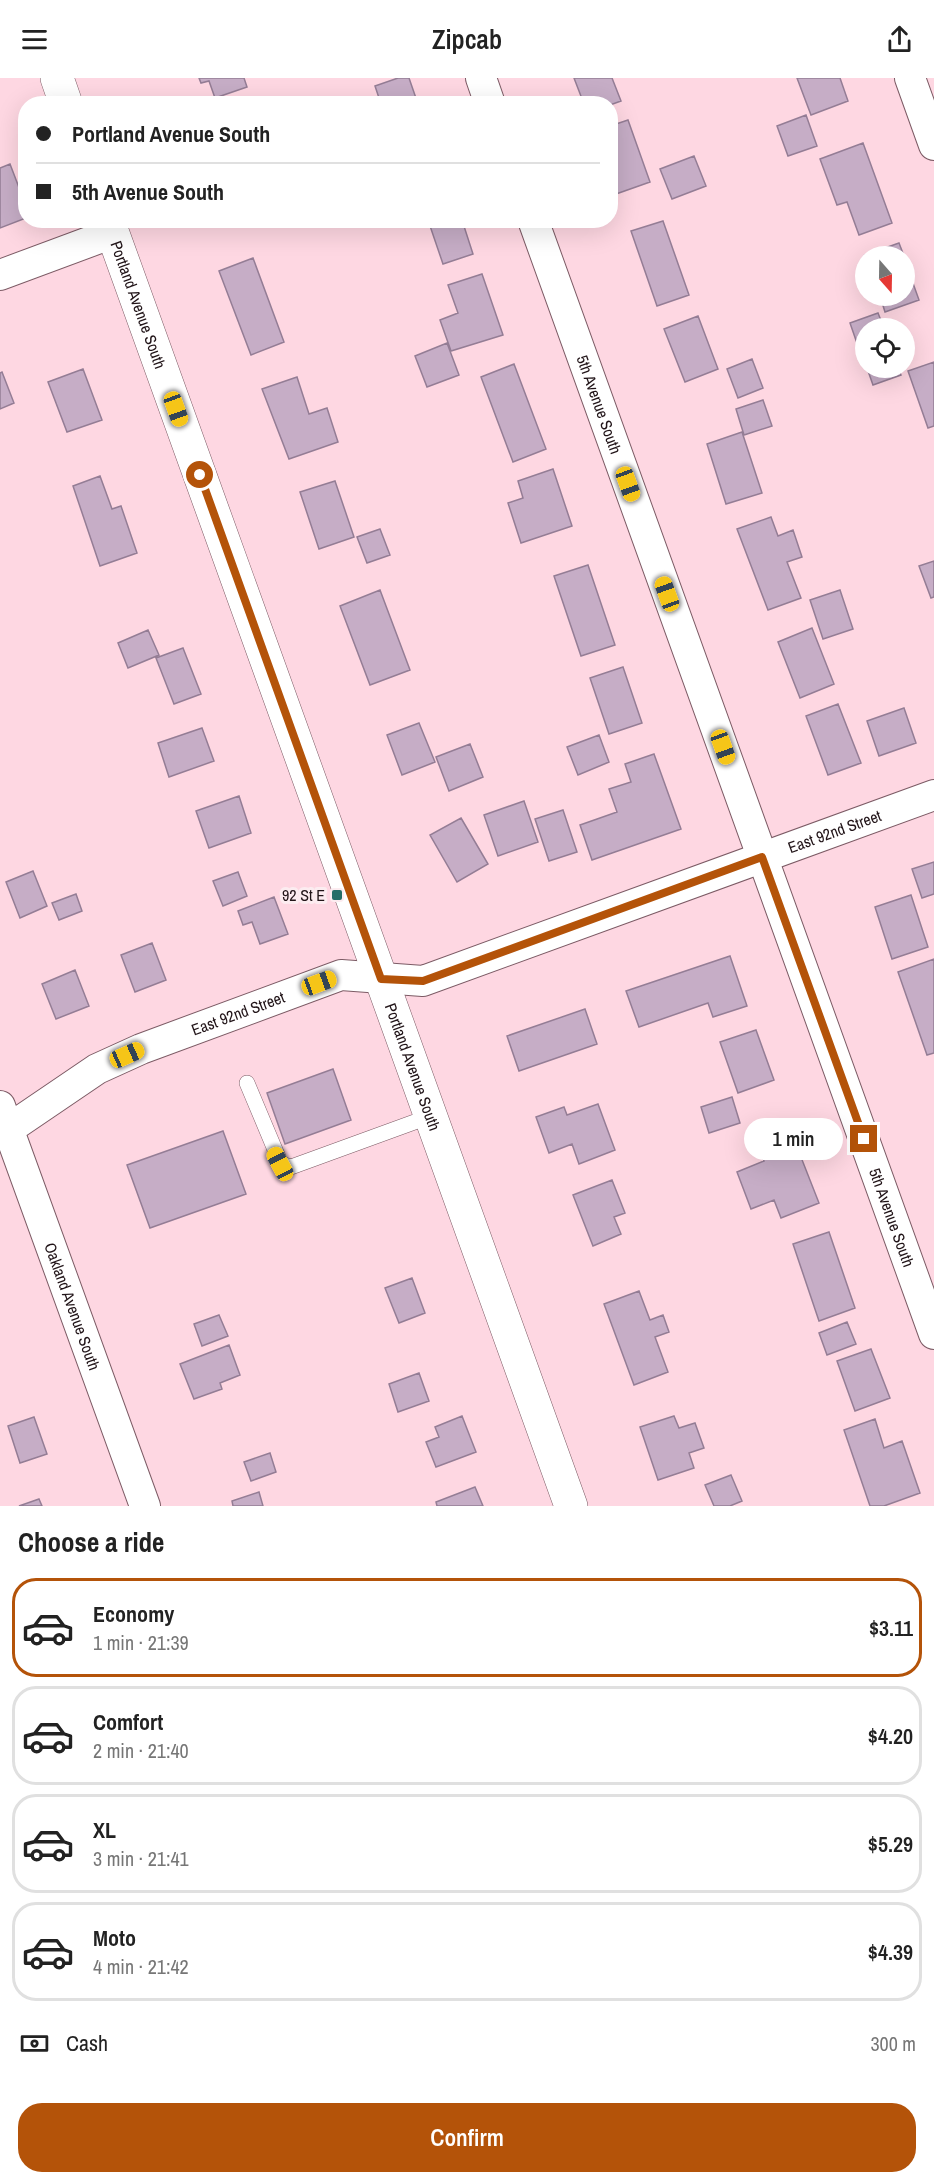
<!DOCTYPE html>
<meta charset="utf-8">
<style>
body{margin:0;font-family:"Archivo Narrow",sans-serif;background:#f2f2f2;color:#222;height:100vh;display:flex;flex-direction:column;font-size:22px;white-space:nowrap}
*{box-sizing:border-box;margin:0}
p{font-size:20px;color:#767676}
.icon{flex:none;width:33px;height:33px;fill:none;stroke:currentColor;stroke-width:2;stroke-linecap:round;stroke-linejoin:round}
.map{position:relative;height:1428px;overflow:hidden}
.side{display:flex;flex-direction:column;background:#fff;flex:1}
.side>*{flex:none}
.top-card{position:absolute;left:18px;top:18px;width:600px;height:132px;border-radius:24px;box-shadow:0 6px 24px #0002;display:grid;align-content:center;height:132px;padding:0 18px;background:#fff}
.needle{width:39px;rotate:160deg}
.controls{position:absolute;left:855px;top:168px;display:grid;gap:12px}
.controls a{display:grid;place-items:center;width:60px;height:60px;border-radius:50%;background:#fff;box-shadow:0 6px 24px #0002;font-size:30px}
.end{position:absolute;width:27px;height:27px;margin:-14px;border:8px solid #b45309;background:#fff;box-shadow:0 0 0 3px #fff}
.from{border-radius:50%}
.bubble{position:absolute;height:42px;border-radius:21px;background:#fff;box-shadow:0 6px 24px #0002;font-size:20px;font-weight:600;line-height:42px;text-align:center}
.car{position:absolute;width:18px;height:36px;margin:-18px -9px;border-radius:8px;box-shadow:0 0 4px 2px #0007;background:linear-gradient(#f5c518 24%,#345 0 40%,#f5c518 0 76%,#345 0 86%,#f5c518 0)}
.top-card b{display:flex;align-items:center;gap:21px;height:57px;font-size:22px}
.top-card b+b{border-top:2px solid #e0e0e0}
.top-card i{width:15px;height:15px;background:#222}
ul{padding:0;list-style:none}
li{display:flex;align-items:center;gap:18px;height:99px;margin:0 12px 9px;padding:0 6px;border:3px solid #e0e0e0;border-radius:24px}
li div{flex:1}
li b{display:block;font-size:22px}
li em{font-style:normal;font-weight:600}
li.active{border-color:#b45309}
li>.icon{width:54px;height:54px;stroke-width:1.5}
h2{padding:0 18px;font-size:27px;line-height:72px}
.pay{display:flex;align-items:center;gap:15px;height:66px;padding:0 18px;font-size:22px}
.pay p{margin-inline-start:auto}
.button{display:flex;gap:12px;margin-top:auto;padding:12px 18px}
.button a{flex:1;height:69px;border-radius:24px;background:#b45309;color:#fff;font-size:24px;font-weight:600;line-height:69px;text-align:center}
header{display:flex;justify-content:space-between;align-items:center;height:78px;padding:0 18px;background:#fff;font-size:27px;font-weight:600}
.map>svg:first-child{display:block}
.building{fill:#c6adc6;stroke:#947d95;stroke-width:1.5}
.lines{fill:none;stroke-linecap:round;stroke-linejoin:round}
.lane-casing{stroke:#7c5b65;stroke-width:16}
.street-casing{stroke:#7c5b65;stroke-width:32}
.secondary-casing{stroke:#7c5b65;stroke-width:34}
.lane{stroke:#fff;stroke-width:15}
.street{stroke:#fff;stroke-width:30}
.secondary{stroke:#fff;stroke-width:33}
.route{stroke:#b45309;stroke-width:8}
.poi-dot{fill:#246e69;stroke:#fcecf0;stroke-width:2}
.labels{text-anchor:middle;stroke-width:6;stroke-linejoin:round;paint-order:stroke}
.street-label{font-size:16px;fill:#211418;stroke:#fcecf0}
.poi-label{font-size:16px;fill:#211418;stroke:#fcecf0;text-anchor:end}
</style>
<header><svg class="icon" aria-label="menu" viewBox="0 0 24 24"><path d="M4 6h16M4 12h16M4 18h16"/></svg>Zipcab<svg class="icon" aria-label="share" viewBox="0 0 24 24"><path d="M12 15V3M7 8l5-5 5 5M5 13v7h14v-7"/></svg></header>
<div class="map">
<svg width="934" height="1428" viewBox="0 0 934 1428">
<rect width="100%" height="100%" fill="#fed7e2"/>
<path class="building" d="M199,0H244L247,9L215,20L209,3L201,5Z
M398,0H409L418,26H381L375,8Z
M574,0H612L621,23L610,27L584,26Z
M797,0H840L848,23L811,37Z
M806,37L817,68L788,78L777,48Z
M628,42L650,104L616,116L610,102V48Z
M863,65L892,145L859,157L847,124L837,127L820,81Z
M694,78L706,108L672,121L660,91Z
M10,86L26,128V140L0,150V90Z
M428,142H462L473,176L443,186Z
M663,143L689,217L657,228L631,153Z
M899,165L904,178H866L865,177Z
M253,180L284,264L251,277L219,193Z
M904,180L919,222L885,234L880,218H904Z
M482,196L503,257L451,273L440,242L458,235L448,207Z
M878,235L884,250H866V269L859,271L850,245Z
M698,238L718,291L685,304L664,251Z
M447,265L459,297L427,309L415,278Z
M752,281L763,310L738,320L727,291Z
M934,284V348L928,350L908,293Z
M514,286L546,371L513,384L481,299Z
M867,290H898L901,297L873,307Z
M83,291L102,342L67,354L48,304Z
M2,294L14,325L0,331V295Z
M297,299L309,336L327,330L338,364L289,381L262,311Z
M763,322L772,348L744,357L736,331Z
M742,354L762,415L726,426L707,366Z
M553,391L572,448L521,465L508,425L523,420L518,403Z
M100,398L112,431L121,428L137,475L100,488L73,408Z
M335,403L354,459L319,471L300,414Z
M771,439L778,458L793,452L802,479L787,484L801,520L768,532L737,451Z
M380,451L390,477L367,485L357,459Z
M934,483V519L931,520L919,488Z
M588,487L615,567L581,578L554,498Z
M380,512L410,592L370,607L340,528Z
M840,512L853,551L823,561L810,522Z
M812,550L834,606L800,620L778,564Z
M148,552L159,577L128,590L118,565Z
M183,570L201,616L174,626L156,580Z
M623,589L642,645L609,656L590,600Z
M838,626L861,685L828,697L806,638Z
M904,630L916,665L879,678L867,643Z
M419,645L435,684L402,697L387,657Z
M202,650L214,683L169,699L158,665Z
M599,657L609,684L578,697L567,669Z
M470,666L483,699L449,713L436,679Z
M654,676L681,751L592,782L580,747L617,734L609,711L631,704L625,686Z
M239,718L251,755L209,770L196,733Z
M524,723L538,764L498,778L484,737Z
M563,732L577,774L549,783L535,741Z
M461,740L488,786L457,804L430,757Z
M934,784V816L922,820L912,791Z
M33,793L47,828L20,840L6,804Z
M238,794L247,818L223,828L213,803Z
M76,816L82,833L59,842L52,825Z
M911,817L928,869L892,881L875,829Z
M274,819L288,856L260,866L252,844L243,847L238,833Z
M152,865L166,902L135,914L121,877Z
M730,878L747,928L713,939L708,925L639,949L626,913Z
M934,881V975L927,977L898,894Z
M75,892L89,928L56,941L42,906Z
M585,931L597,966L519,993L507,958Z
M756,952L774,1002L738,1015L720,964Z
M333,991L351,1042L285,1066L267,1015Z
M732,1019L740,1045L709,1055L701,1029Z
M598,1026L615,1072L579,1086L572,1066L549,1075L536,1039L564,1029L567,1037Z
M786,1041L819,1125L781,1140L774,1122L751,1131L737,1094L764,1083L753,1054Z
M223,1053L246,1116L150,1150L127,1087Z
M612,1102L625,1135L614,1139L621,1156L593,1168L573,1117Z
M829,1154L855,1230L819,1243L793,1166Z
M412,1200L425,1235L399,1245L385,1210Z
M639,1213L650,1242L663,1237L669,1254L655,1259L668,1294L634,1307L604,1226Z
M219,1237L228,1258L202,1268L194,1246Z
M847,1244L856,1266L827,1277L819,1255Z
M229,1267L240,1297L220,1305L222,1311L194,1321L180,1286Z
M871,1271L890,1320L855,1333L837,1283Z
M419,1295L429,1323L398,1334L389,1306Z
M462,1338L476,1374L436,1389L426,1364L439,1359L435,1349Z
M674,1338L679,1350L695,1345L704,1370L689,1375L694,1390L658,1402L640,1349Z
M34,1339L47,1376L20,1385L8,1348Z
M875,1341L884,1370L902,1363L920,1415L884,1428H870L844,1352Z
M270,1375L276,1394L251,1403L244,1384Z
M731,1397L742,1423L730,1428H714L705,1407Z
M475,1409L483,1428H437L436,1424Z
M259,1414L263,1428H233L232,1423Z
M39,1421L42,1428H19Z"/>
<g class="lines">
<g class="lane-casing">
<path id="lane" d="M247,1005L281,1086L291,1089L431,1038"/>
</g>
<g class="street-casing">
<g id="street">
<path d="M481,0L490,26"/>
<path d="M910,0L934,67"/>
<path id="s1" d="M533,142L934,1256"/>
<path d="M0,197L113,155"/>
<path id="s2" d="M0,1028L145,1428"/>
<path id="s3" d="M0,1053L19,1044L97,991L141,971L341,897L423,903L934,717"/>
</g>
</g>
<g class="secondary-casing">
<g id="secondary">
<path d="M57,0L66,26"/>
<path id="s4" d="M108,142L571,1428"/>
</g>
</g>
<use href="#lane" class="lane"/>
<use href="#street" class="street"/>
<use href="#secondary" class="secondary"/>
</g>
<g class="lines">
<path class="route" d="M200,397L381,901L423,903L762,779L864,1061"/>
</g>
<rect class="poi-dot" x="331" y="811" width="12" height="12" rx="3"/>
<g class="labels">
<g class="street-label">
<text dy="6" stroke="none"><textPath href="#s4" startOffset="90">Portland Avenue South</textPath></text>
<text dy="6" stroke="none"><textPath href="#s1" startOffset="196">5th Avenue South</textPath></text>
<text dy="6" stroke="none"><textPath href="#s3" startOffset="897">East 92nd Street</textPath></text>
<text dy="6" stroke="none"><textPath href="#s3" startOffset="267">East 92nd Street</textPath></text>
<text dy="6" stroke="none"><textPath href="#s4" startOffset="900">Portland Avenue South</textPath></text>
<text dy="6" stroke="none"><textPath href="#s1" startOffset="1060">5th Avenue South</textPath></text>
<text dy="6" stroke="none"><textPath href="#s2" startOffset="213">Oakland Avenue South</textPath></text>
</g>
<g class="poi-label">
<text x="325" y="823">92 St E</text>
</g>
</g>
</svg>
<div class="controls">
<a><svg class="needle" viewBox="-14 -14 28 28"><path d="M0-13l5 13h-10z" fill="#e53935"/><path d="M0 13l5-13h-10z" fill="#767676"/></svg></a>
<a><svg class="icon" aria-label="locate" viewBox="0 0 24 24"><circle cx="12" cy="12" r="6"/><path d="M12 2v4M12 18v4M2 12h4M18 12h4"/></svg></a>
</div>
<i class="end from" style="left:200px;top:397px"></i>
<i class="end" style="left:864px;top:1061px"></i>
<div class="bubble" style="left:744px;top:1040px;width:99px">1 min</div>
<i class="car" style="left:176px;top:331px;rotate:160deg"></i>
<i class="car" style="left:628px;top:406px;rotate:160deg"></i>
<i class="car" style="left:667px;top:516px;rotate:340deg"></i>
<i class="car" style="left:723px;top:669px;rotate:160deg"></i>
<i class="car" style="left:319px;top:905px;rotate:70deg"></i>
<i class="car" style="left:127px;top:977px;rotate:66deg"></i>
<i class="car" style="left:280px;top:1086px;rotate:332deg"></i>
<div class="top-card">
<b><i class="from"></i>Portland Avenue South</b>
<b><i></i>5th Avenue South</b>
</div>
</div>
<section class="side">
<h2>Choose a ride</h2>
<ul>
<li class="active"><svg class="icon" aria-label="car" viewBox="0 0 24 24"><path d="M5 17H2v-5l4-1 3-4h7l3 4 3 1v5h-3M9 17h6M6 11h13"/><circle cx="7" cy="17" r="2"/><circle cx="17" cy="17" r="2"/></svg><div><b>Economy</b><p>1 min · 21:39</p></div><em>$3.11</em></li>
<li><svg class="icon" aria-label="car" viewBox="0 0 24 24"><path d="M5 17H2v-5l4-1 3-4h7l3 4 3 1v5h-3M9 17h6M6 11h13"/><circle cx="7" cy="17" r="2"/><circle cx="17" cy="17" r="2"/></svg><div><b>Comfort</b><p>2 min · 21:40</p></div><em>$4.20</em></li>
<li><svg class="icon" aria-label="car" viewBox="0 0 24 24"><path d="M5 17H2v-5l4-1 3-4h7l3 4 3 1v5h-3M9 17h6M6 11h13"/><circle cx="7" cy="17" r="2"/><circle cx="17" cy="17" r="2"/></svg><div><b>XL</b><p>3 min · 21:41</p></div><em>$5.29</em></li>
<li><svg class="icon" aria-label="car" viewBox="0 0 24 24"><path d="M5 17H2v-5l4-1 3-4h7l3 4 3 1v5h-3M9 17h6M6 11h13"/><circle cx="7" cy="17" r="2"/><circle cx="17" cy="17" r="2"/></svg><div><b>Moto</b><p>4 min · 21:42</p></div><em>$4.39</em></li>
</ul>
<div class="pay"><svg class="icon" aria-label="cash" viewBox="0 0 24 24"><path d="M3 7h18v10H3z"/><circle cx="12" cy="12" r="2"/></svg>Cash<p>300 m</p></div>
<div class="button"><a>Confirm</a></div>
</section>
